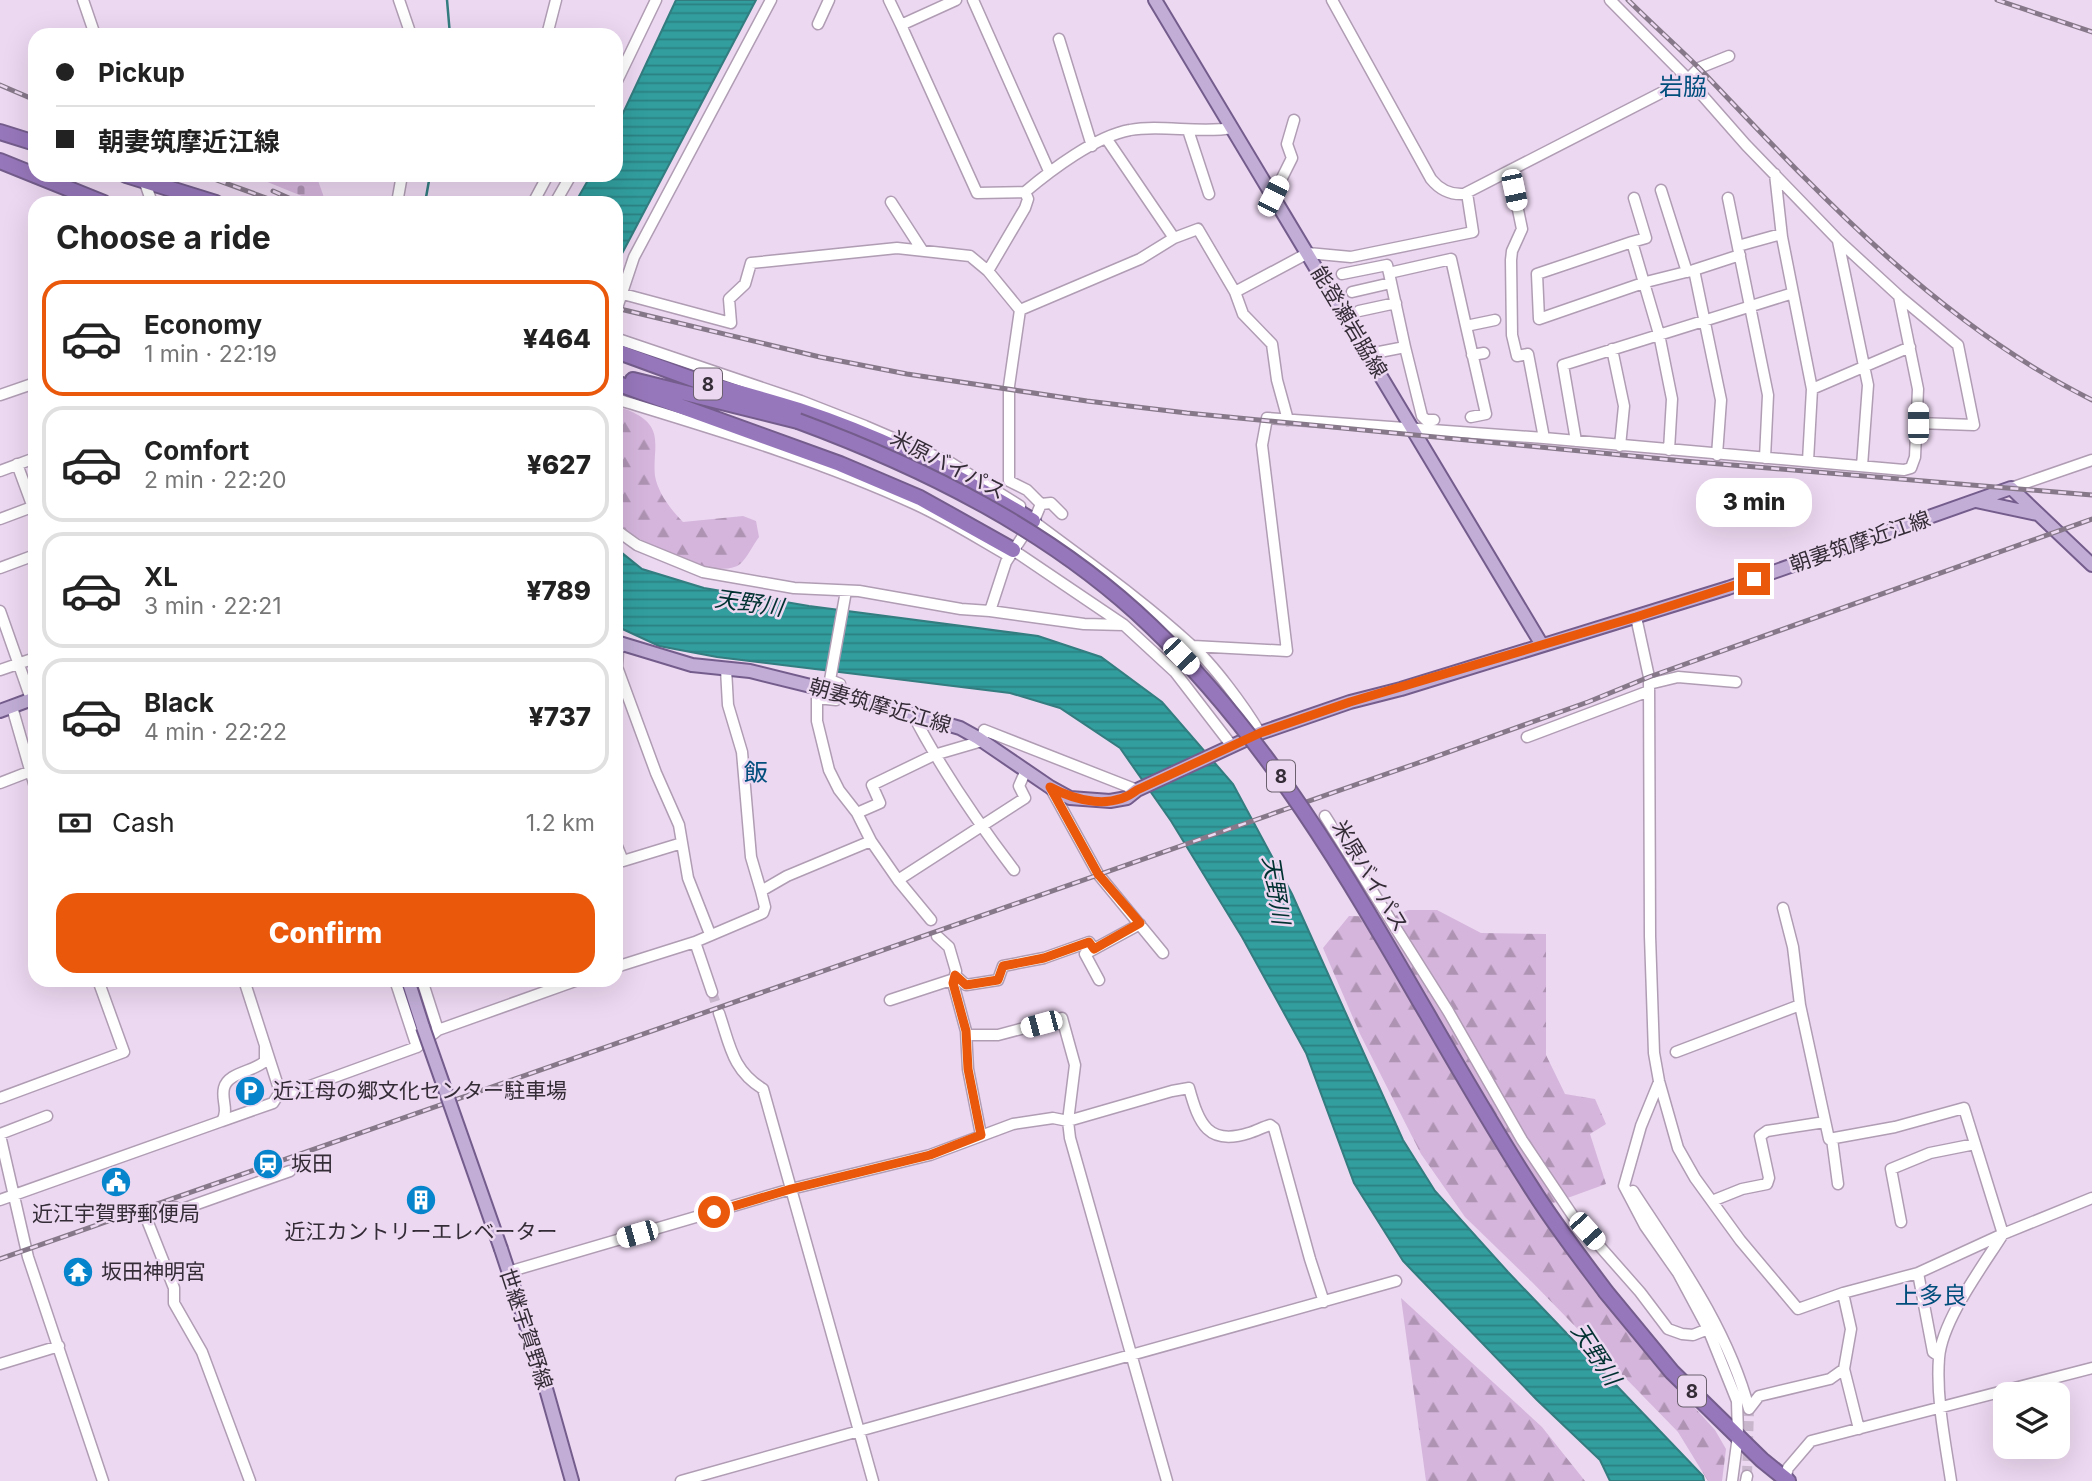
<!DOCTYPE html>
<meta charset="utf-8">
<style>
body{margin:0;font-family:Inter,"Noto Sans JP",sans-serif;background:#f6f6f6;color:#222;height:100vh;display:flex;flex-direction:column;font-size:26px;white-space:nowrap}
*{box-sizing:border-box;margin:0}
p{font-size:23px;color:#767676}
.icon{flex:none;width:38px;height:38px;fill:none;stroke:currentColor;stroke-width:2;stroke-linecap:round;stroke-linejoin:round}
.map{position:relative;flex:1;overflow:hidden}
.panel{position:absolute;left:28px;top:196px;width:595px;height:791px;display:flex;flex-direction:column;background:#fff;border-radius:21px;box-shadow:0 7px 28px #0002}
.panel>*{flex:none}
.banner{position:absolute;left:28px;top:28px;width:595px;height:154px;border-radius:21px;box-shadow:0 7px 28px #0002;display:grid;align-content:center;height:154px;padding:0 28px;background:#fff}
.fabs{position:absolute;left:1993px;top:1382px;display:grid;gap:14px}
.fabs a{display:grid;place-items:center;width:77px;height:77px;border-radius:14px;background:#fff;box-shadow:0 7px 28px #0002;font-size:35px}
.end{position:absolute;width:32px;height:32px;margin:-16px;border:9px solid #ea580c;background:#fff;box-shadow:0 0 0 4px #fff}
.from{border-radius:50%}
.bubble{position:absolute;height:49px;border-radius:21px;background:#fff;box-shadow:0 7px 28px #0002;font-size:23px;font-weight:800;line-height:49px;text-align:center}
.car{position:absolute;width:21px;height:42px;margin:-21px -10px;border-radius:9px;box-shadow:0 0 5px 2px #0007;background:linear-gradient(#fff 24%,#345 0 40%,#fff 0 76%,#345 0 86%,#fff 0)}
.banner b{display:flex;align-items:center;gap:24px;height:66px;font-size:26px}
.banner b+b{border-top:2px solid #e0e0e0}
.banner i{width:18px;height:18px;background:#222}
ul{padding:0;list-style:none}
li{display:flex;align-items:center;gap:21px;height:116px;margin:0 14px 10px;padding:0 14px;border:4px solid #e0e0e0;border-radius:21px}
li div{flex:1}
li b{display:block;font-size:26px}
li em{font-style:normal;font-weight:800}
li.on{border-color:#ea580c}
li>.icon{width:63px;height:63px;stroke-width:1.5}
h2{padding:0 28px;font-size:32px;line-height:84px}
.pay{display:flex;align-items:center;gap:18px;height:77px;padding:0 28px;font-size:26px}
.pay p{margin-inline-start:auto}
.cta{display:flex;gap:14px;margin-top:auto;padding:14px 28px}
.cta a{flex:1;height:80px;border-radius:21px;background:#ea580c;color:#fff;font-size:28px;font-weight:800;line-height:80px;text-align:center}
.map>svg:first-child{display:block}
.forest{fill:url(#forest-firs)}
.cemetery{fill:url(#cemetery-stones)}
.water{fill:url(#water-rules);stroke:#337c7f;stroke-width:2}
.lines{fill:none;stroke-linecap:round;stroke-linejoin:round}
.stream{stroke:#337c7f;stroke-width:2.5}
.minor-tunnel{stroke:#c7b6cc;stroke-width:10;stroke-dasharray:10 5;stroke-linecap:butt}
.minor-casing{stroke:#b09db4;stroke-width:13}
.major-casing{stroke:#745d8c;stroke-width:16}
.highway-casing{stroke:#745d8c;stroke-width:18}
.minor{stroke:#fff;stroke-width:10}
.major{stroke:#c1add6;stroke-width:12}
.highway{stroke:#9777bb;stroke-width:14}
.rail-casing{stroke:#867889;stroke-width:5}
.rail{stroke:#ecd8f1;stroke-width:2.5;stroke-dasharray:8;stroke-linecap:butt}
.major-bridge-casing{stroke:#745d8c;stroke-width:16;stroke-linecap:butt}
.highway-bridge-casing{stroke:#745d8c;stroke-width:18;stroke-linecap:butt}
.major-bridge{stroke:#c1add6;stroke-width:12}
.highway-bridge{stroke:#9777bb;stroke-width:14}
.route{stroke:#ea580c;stroke-width:9}
.labels{text-anchor:middle;stroke-width:5;stroke-linejoin:round;paint-order:stroke}
.shield{fill:#ecd8f1;stroke:#6b606e;stroke-width:2}
.shield-label{font-size:19px;font-weight:bold;fill:#342c36}
.street-label{font-size:21px;fill:#342c36;stroke:#ecd8f1}
.poi-label{font-size:21px;fill:#342c36;stroke:#ecd8f1;text-anchor:start}
.water-label{font-size:23px;font-style:italic;fill:#003131;stroke:#ecd8f1}
.quarter-label{font-size:24px;fill:#014e7c;stroke:#ecd8f1}
</style>
<div class="map">
<svg width="2092" height="1481" viewBox="0 0 2092 1481">
<defs>
<pattern id="forest-firs" width="22" height="20" patternUnits="userSpaceOnUse" patternTransform="scale(1.75)"><rect width="22" height="20" fill="#d5b5dc"/><path d="M5 1l3.5 6h-7zM16 11l3.5 6h-7z" fill="#ae93b3"/></pattern>
<pattern id="cemetery-stones" width="16" height="16" patternUnits="userSpaceOnUse" patternTransform="scale(1.75)"><rect width="16" height="16" fill="#d5b5dc"/><path d="M2 7V4a2 2 0 0 1 4 0v3zM10 15v-3a2 2 0 0 1 4 0v3z" fill="#ae93b3"/></pattern>
<pattern id="water-rules" width="6" height="5" patternUnits="userSpaceOnUse" patternTransform="scale(1.75)"><rect width="6" height="5" fill="#329e9e"/><path d="M0 2.5h6" fill="none" stroke="#2b8182"/></pattern>
</defs>
<rect width="100%" height="100%" fill="#ecd8f1"/>
<path class="forest" d="M616,408C624,408 629,410 636,414C665,429 652,450 655,476C658,493 671,510 683,522L743,516L756,521L759,537C753,545 747,558 740,564C717,583 634,540 616,522Z
M1408,910H1437L1481,933L1546,934V1055L1565,1094L1595,1099L1606,1124L1590,1134L1606,1184L1540,1208L1587,1278L1654,1363L1715,1430L1726,1449L1722,1481H1708L1678,1432L1531,1281L1465,1217L1421,1154L1360,1034L1323,948L1349,916L1393,917Z
M1401,1298L1542,1427L1585,1481H1426Z"/>
<path class="cemetery" d="M250,175H316L326,203H319Z"/>
<path class="water" d="M676,0H756L616,265V203H575L591,175H616V128Z
M616,548L642,569L704,588L809,606L1038,636L1101,657L1162,702L1233,784L1292,894L1403,1140L1435,1191L1508,1272L1703,1476L1704,1481H1610L1600,1460L1537,1400L1403,1261L1354,1183L1306,1053L1242,937L1171,821L1120,748L1060,708L1010,693L717,657L659,646L616,626Z"/>
<g class="lines">
<path class="stream" d="M447,0L450,35
M425,203L430,175"/>
<path class="minor-tunnel" d="M712,992L719,1013
M1747,1476L1749,1409"/>
<g class="minor-casing">
<path id="minor" d="M83,0L95,35
M399,0L411,35
M889,0L901,25
M956,0L901,25L977,193L1025,192C1051,170 1096,136 1130,130C1160,124 1200,134 1232,128
M973,0L1049,171
M1332,0L1431,179C1440,190 1450,195 1464,194L1688,79L1699,68L1729,56
M1610,0L1688,79L1746,145L1838,240L1899,296L1958,345L1974,425L1918,423
M818,24L829,0
M547,35L556,0
M1059,39L1092,146
M616,83L656,0
M1188,130L1209,194
M1106,138L1174,238L1198,229L1235,292
M1510,171L1522,229L1512,251L1511,260L1512,335L1517,356L1528,354L1544,438
M1775,174L1782,237L1812,389L1808,461
M143,177L152,203
M1661,190L1687,272
M1273,196L1292,158L1287,144L1294,120
M1728,198L1768,395L1765,458
M891,202L922,250
M397,203L402,175
M533,203L548,175
M555,203L571,175
M1838,241L1868,385L1862,466
M1632,242L1646,238L1634,198
M1738,246L1781,234
M1694,270L1721,400L1717,455
M988,271L1025,208L1028,199L1025,192
M1342,274L1387,265L1389,273
M1352,292L1391,283
M623,294L731,323L729,299L745,284L751,263L897,248L970,256L988,271L1020,310L1009,386V481L1027,490L1041,504L1051,503L1062,514
M1020,310L1140,259L1174,238
M616,311L634,257L771,0
M1359,311L1396,303
M1466,326L1486,414L1471,417
M618,339L801,401L865,426L951,463L1020,506
M1405,347L1389,273L1451,259L1466,326L1495,320
M1612,349L1624,406L1620,446
M1369,354L1405,347L1422,416L1426,420H1434
M1472,355L1484,353
M1812,389L1910,347
M0,395L35,383
M616,399C717,430 819,460 915,504C948,519 979,539 1009,556
M1288,420L1277,380L1272,344L1243,314L1235,292L1308,253L1351,257L1473,232L1467,193
M1576,441L1563,365L1793,293
M1669,450L1672,399L1659,334L1632,242L1537,274L1539,319L1646,282L1694,270L1740,255
M17,464L35,513
M0,471L35,458
M2011,488L2092,460
M0,519L32,507
M1033,521C1086,561 1141,599 1190,644C1213,664 1244,706 1260,733
M616,530L637,545L703,572L794,588L859,591L961,609L990,611L1084,624L1124,625
M1013,550L1124,625L1175,672L1232,746
M0,568L35,555
M0,611L31,699
M990,611L1006,562L1036,516L1041,504
M1636,617L1649,677L1650,936L1654,1053L1659,1081L1678,1148L1695,1178L1740,1240L1798,1309L1843,1293L1918,1273L2003,1234L2092,1198
M621,644L618,651L617,667L656,773L679,825L688,878L710,934
M1193,646L1287,651L1262,445L1267,418L1544,438L1904,470L1911,468L1915,457L1918,389L1899,296
M726,669L728,705L742,752L751,857L761,891
M0,670L35,658
M1649,684L1678,677L1736,682
M12,707L35,787
M912,713C941,769 976,820 1014,870
M1527,737L1649,691
M0,783L31,771
M1050,787L1098,874L1163,953
M857,813L880,803L872,785L934,755L982,741L984,730L1137,790
M1325,816L1448,1011L1522,1140L1573,1216L1640,1292L1668,1329L1682,1334L1693,1335L1708,1329
M871,841L898,880L931,920
M616,844L623,861L682,843
M898,880L1025,798L1019,786L1026,770
M1783,908L1793,947L1800,1005L1829,1139L1895,1127L1964,1108L2003,1234C1983,1266 1942,1320 1939,1358C1936,1398 1945,1441 1951,1481
M937,936L949,947L956,971L953,983L966,1031L968,1069L981,1135
M695,942L712,992
M616,967L695,942L763,913L765,907L761,891L787,876L871,841L857,813L839,790L829,770L817,721V698L836,700L840,684L830,680L846,591
M955,975L966,985L998,980L1003,966L1044,958L1089,942L1094,949
M244,980L280,1092L273,1103L222,1121C229,1109 221,1100 224,1088C228,1072 254,1072 265,1061V1045
M395,980L417,1047
M422,980L438,1030
M1099,980L1085,954L1140,924
M890,1000L954,979
M967,1035H998L1062,1018L1075,1065L1068,1121L1070,1138L1167,1481
M1676,1052L1800,1005
M1659,1082L1641,1126L1624,1186L1645,1226L1678,1273L1708,1329L1737,1401L1738,1436L1732,1481
M280,1092L296,1091L417,1047L438,1030L578,980
M0,1098L124,1052L98,980
M0,1134L47,1116
M0,1135L28,1257L103,1481
M1832,1139L1838,1184
M1633,1191C1678,1260 1728,1329 1749,1409
M0,1200L222,1121
M1712,1201L1742,1189L1767,1184L1769,1178L1760,1136L1767,1131L1825,1122
M1901,1222L1891,1169L1930,1153L1975,1144
M508,1272L791,1189L930,1155L1013,1124L1053,1118L1068,1121L1172,1091L1189,1088C1199,1124 1208,1146 1249,1133C1256,1131 1263,1127 1270,1125L1274,1128L1310,1259L1324,1302
M1918,1273L1933,1352L1939,1356
M1843,1293L1851,1329L1844,1369L1859,1429
M0,1364L59,1346
M1749,1409L1759,1396L1830,1379L1844,1369
M1785,1479L1788,1468L1811,1441L2092,1368
M250,1481L202,1352L174,1303V1288L147,1220L150,1214L175,1207L180,1210L290,1171
M681,1481L859,1431L763,1089C732,1070 730,1045 719,1013
M873,1481L859,1431L1396,1281
M1746,1481L1747,1476"/>
</g>
<g class="major-casing">
<path id="major" d="M1155,0L1542,645
M1976,501L2037,514
M616,642L692,665L750,671L839,693L960,728L978,738L1050,787L1070,798L1110,801L1127,798L1137,790L1260,733L1350,702L1401,689L1728,588L2011,488L2092,565
M0,711L35,698
M408,980L423,1027
M501,1249L539,1364L572,1481"/>
</g>
<g class="highway-casing">
<path id="highway" d="M0,132L35,143
M0,161L104,203
M126,175L216,203
M616,351L709,385
M633,380L798,421
M701,382C734,391 767,400 799,410C881,437 960,476 1033,521
M616,383L840,464L920,498L1013,550
M1606,1292L1672,1372L1762,1460L1788,1481"/>
</g>
<use href="#minor" class="minor"/>
<use href="#major" class="major"/>
<use href="#highway" class="highway"/>
<g class="rail-casing">
<path id="rail" d="M1628,0C1652,24 1677,46 1701,70C1819,194 1936,322 2092,400
M1997,0L2092,32
M0,85L35,100
M203,175L280,203
M273,191L300,203
M616,308L820,357L907,374L1087,401L1187,413L1684,461L2092,495
M0,1259L1415,764L1588,702L1649,677L2092,519"/>
</g>
<use href="#rail" class="rail"/>
<g class="major-bridge-casing">
<path id="major-bridge" d="M423,1027L501,1249"/>
</g>
<g class="highway-bridge-casing">
<path id="highway-bridge" d="M798,421C925,468 1052,531 1151,626C1317,785 1408,997 1531,1187C1554,1224 1580,1257 1606,1292"/>
</g>
<use href="#major-bridge" class="major-bridge"/>
<use href="#highway-bridge" class="highway-bridge"/>
</g>
<g class="lines">
<path class="route" d="M714,1212L791,1189L930,1155L981,1135L968,1069L966,1031L953,983L955,975L966,985L998,980L1003,966L1044,958L1089,942L1094,949L1140,923L1098,874L1050,787C1076,801 1112,810 1137,790L1260,733L1350,702L1636,617L1754,579"/>
</g>
<defs>
<g id="parking-disc" transform="scale(1.575)"><circle r="9.5" fill="#0684cc" stroke="#ecd8f1"/><path d="M-3.5-5.5H1a3.5 3.5 0 0 1 0 7H-1V5.5H-3.5ZM-1-3.4V-.6H.8a1.4 1.4 0 0 0 0-2.8Z" fill="#fff"/></g>
<g id="station-disc" transform="scale(1.575)"><circle r="9.5" fill="#0684cc" stroke="#ecd8f1"/><path d="M-3-6H3Q5-6 5-4V2Q5 4 3 4L4.5 6H3L1.5 4h-3L-3 6H-4.5L-3 4Q-5 4-5 2V-4Q-5-6-3-6ZM-3.5-4v3h7v-3ZM-3.5 1v1.5H-2V1ZM2 1v1.5H3.5V1Z" fill="#fff"/></g>
<g id="civic-disc" transform="scale(1.575)"><circle r="9.5" fill="#0684cc" stroke="#ecd8f1"/><path d="M-.6-6.5H3V-4.5H.6V-3L4-1V1h2V6H-6V1h2V-1L-.6-3ZM-1.2 2.5V6h2.4V2.5Z" fill="#fff"/></g>
<g id="building-disc" transform="scale(1.575)"><circle r="9.5" fill="#0684cc" stroke="#ecd8f1"/><path d="M-4-6H4V6H1V3H-1V6H-4ZM-2.5-4.3h1.7v1.8h-1.7ZM.8-4.3h1.7v1.8H.8ZM-2.5-1h1.7V.8h-1.7ZM.8-1h1.7V.8H.8Z" fill="#fff"/></g>
<g id="temple-disc" transform="scale(1.575)"><circle r="9.5" fill="#0684cc" stroke="#ecd8f1"/><path d="M0-6L5-2H3V0L6.5 2.5H4V6H1.5V3h-3V6H-4V2.5H-6.5L-3 0V-2H-5Z" fill="#fff"/></g>
</defs>
<g fill-rule="evenodd">
<use href="#parking-disc" x="250" y="1091"/>
<use href="#station-disc" x="268" y="1164"/>
<use href="#civic-disc" x="116" y="1182"/>
<use href="#building-disc" x="421" y="1200"/>
<use href="#temple-disc" x="78" y="1272"/>
</g>
<g class="labels">
<g class="shield">
<rect x="694" y="368.5" width="28" height="31" rx="5"/>
<rect x="1267" y="760.5" width="28" height="31" rx="5"/>
<rect x="1678" y="1375.5" width="28" height="31" rx="5"/>
</g>
<g class="shield-label">
<text x="708" y="391">8</text>
<text x="1281" y="783">8</text>
<text x="1692" y="1398">8</text>
</g>
<g class="street-label">
<text transform="translate(1349 322) rotate(59)" y="7">能登瀬岩脇線</text>
<text transform="translate(948 465) rotate(27)" y="7">米原バイパス</text>
<text transform="translate(1860 542) rotate(-19)" y="7">朝妻筑摩近江線</text>
<text transform="translate(880 706) rotate(16)" y="7">朝妻筑摩近江線</text>
<text transform="translate(1370 876) rotate(59)" y="7">米原バイパス</text>
<text transform="translate(526 1329) rotate(72)" y="7">世継宇賀野線</text>
</g>
<g class="poi-label">
<text x="273" y="1098">近江母の郷文化センター駐車場</text>
<text x="291" y="1171">坂田</text>
<text x="116" y="1221" text-anchor="middle">近江宇賀野郵便局</text>
<text x="421" y="1239" text-anchor="middle">近江カントリーエレベーター</text>
<text x="101" y="1279">坂田神明宮</text>
</g>
<g class="water-label">
<text transform="translate(749 603) rotate(8)" y="8">天野川</text>
<text transform="translate(1276 890) rotate(81)" y="8">天野川</text>
<text transform="translate(1596 1354) rotate(57)" y="8">天野川</text>
</g>
<g class="quarter-label">
<text x="1683" y="95">岩脇</text>
<text x="756" y="781">飯</text>
<text x="1931" y="1304">上多良</text>
</g>
</g>
</svg>
<div class="fabs">
<a><svg class="icon" aria-label="layers" viewBox="0 0 24 24"><path d="M12 4l9 5-9 5-9-5zM3 14l9 5 9-5"/></svg></a>
</div>
<i class="end from" style="left:714px;top:1212px"></i>
<i class="end" style="left:1754px;top:579px"></i>
<div class="bubble" style="left:1696px;top:478px;width:116px">3 min</div>
<i class="car" style="left:1514px;top:190px;rotate:168deg"></i>
<i class="car" style="left:1273px;top:196px;rotate:27deg"></i>
<i class="car" style="left:1918px;top:423px;rotate:0deg"></i>
<i class="car" style="left:1181px;top:656px;rotate:136deg"></i>
<i class="car" style="left:1041px;top:1024px;rotate:255deg"></i>
<i class="car" style="left:1587px;top:1231px;rotate:138deg"></i>
<i class="car" style="left:637px;top:1234px;rotate:254deg"></i>
<div class="banner">
<b><i class="from"></i>Pickup</b>
<b><i></i>朝妻筑摩近江線</b>
</div>
<section class="panel">
<h2>Choose a ride</h2>
<ul>
<li class="on"><svg class="icon" aria-label="car" viewBox="0 0 24 24"><path d="M5 17H2v-5l4-1 3-4h7l3 4 3 1v5h-3M9 17h6M6 11h13"/><circle cx="7" cy="17" r="2"/><circle cx="17" cy="17" r="2"/></svg><div><b>Economy</b><p>1 min · 22:19</p></div><em>¥464</em></li>
<li><svg class="icon" aria-label="car" viewBox="0 0 24 24"><path d="M5 17H2v-5l4-1 3-4h7l3 4 3 1v5h-3M9 17h6M6 11h13"/><circle cx="7" cy="17" r="2"/><circle cx="17" cy="17" r="2"/></svg><div><b>Comfort</b><p>2 min · 22:20</p></div><em>¥627</em></li>
<li><svg class="icon" aria-label="car" viewBox="0 0 24 24"><path d="M5 17H2v-5l4-1 3-4h7l3 4 3 1v5h-3M9 17h6M6 11h13"/><circle cx="7" cy="17" r="2"/><circle cx="17" cy="17" r="2"/></svg><div><b>XL</b><p>3 min · 22:21</p></div><em>¥789</em></li>
<li><svg class="icon" aria-label="car" viewBox="0 0 24 24"><path d="M5 17H2v-5l4-1 3-4h7l3 4 3 1v5h-3M9 17h6M6 11h13"/><circle cx="7" cy="17" r="2"/><circle cx="17" cy="17" r="2"/></svg><div><b>Black</b><p>4 min · 22:22</p></div><em>¥737</em></li>
</ul>
<div class="pay"><svg class="icon" aria-label="cash" viewBox="0 0 24 24"><path d="M3 7h18v10H3z"/><circle cx="12" cy="12" r="2"/></svg>Cash<p>1.2 km</p></div>
<div class="cta"><a>Confirm</a></div>
</section>
</div>
